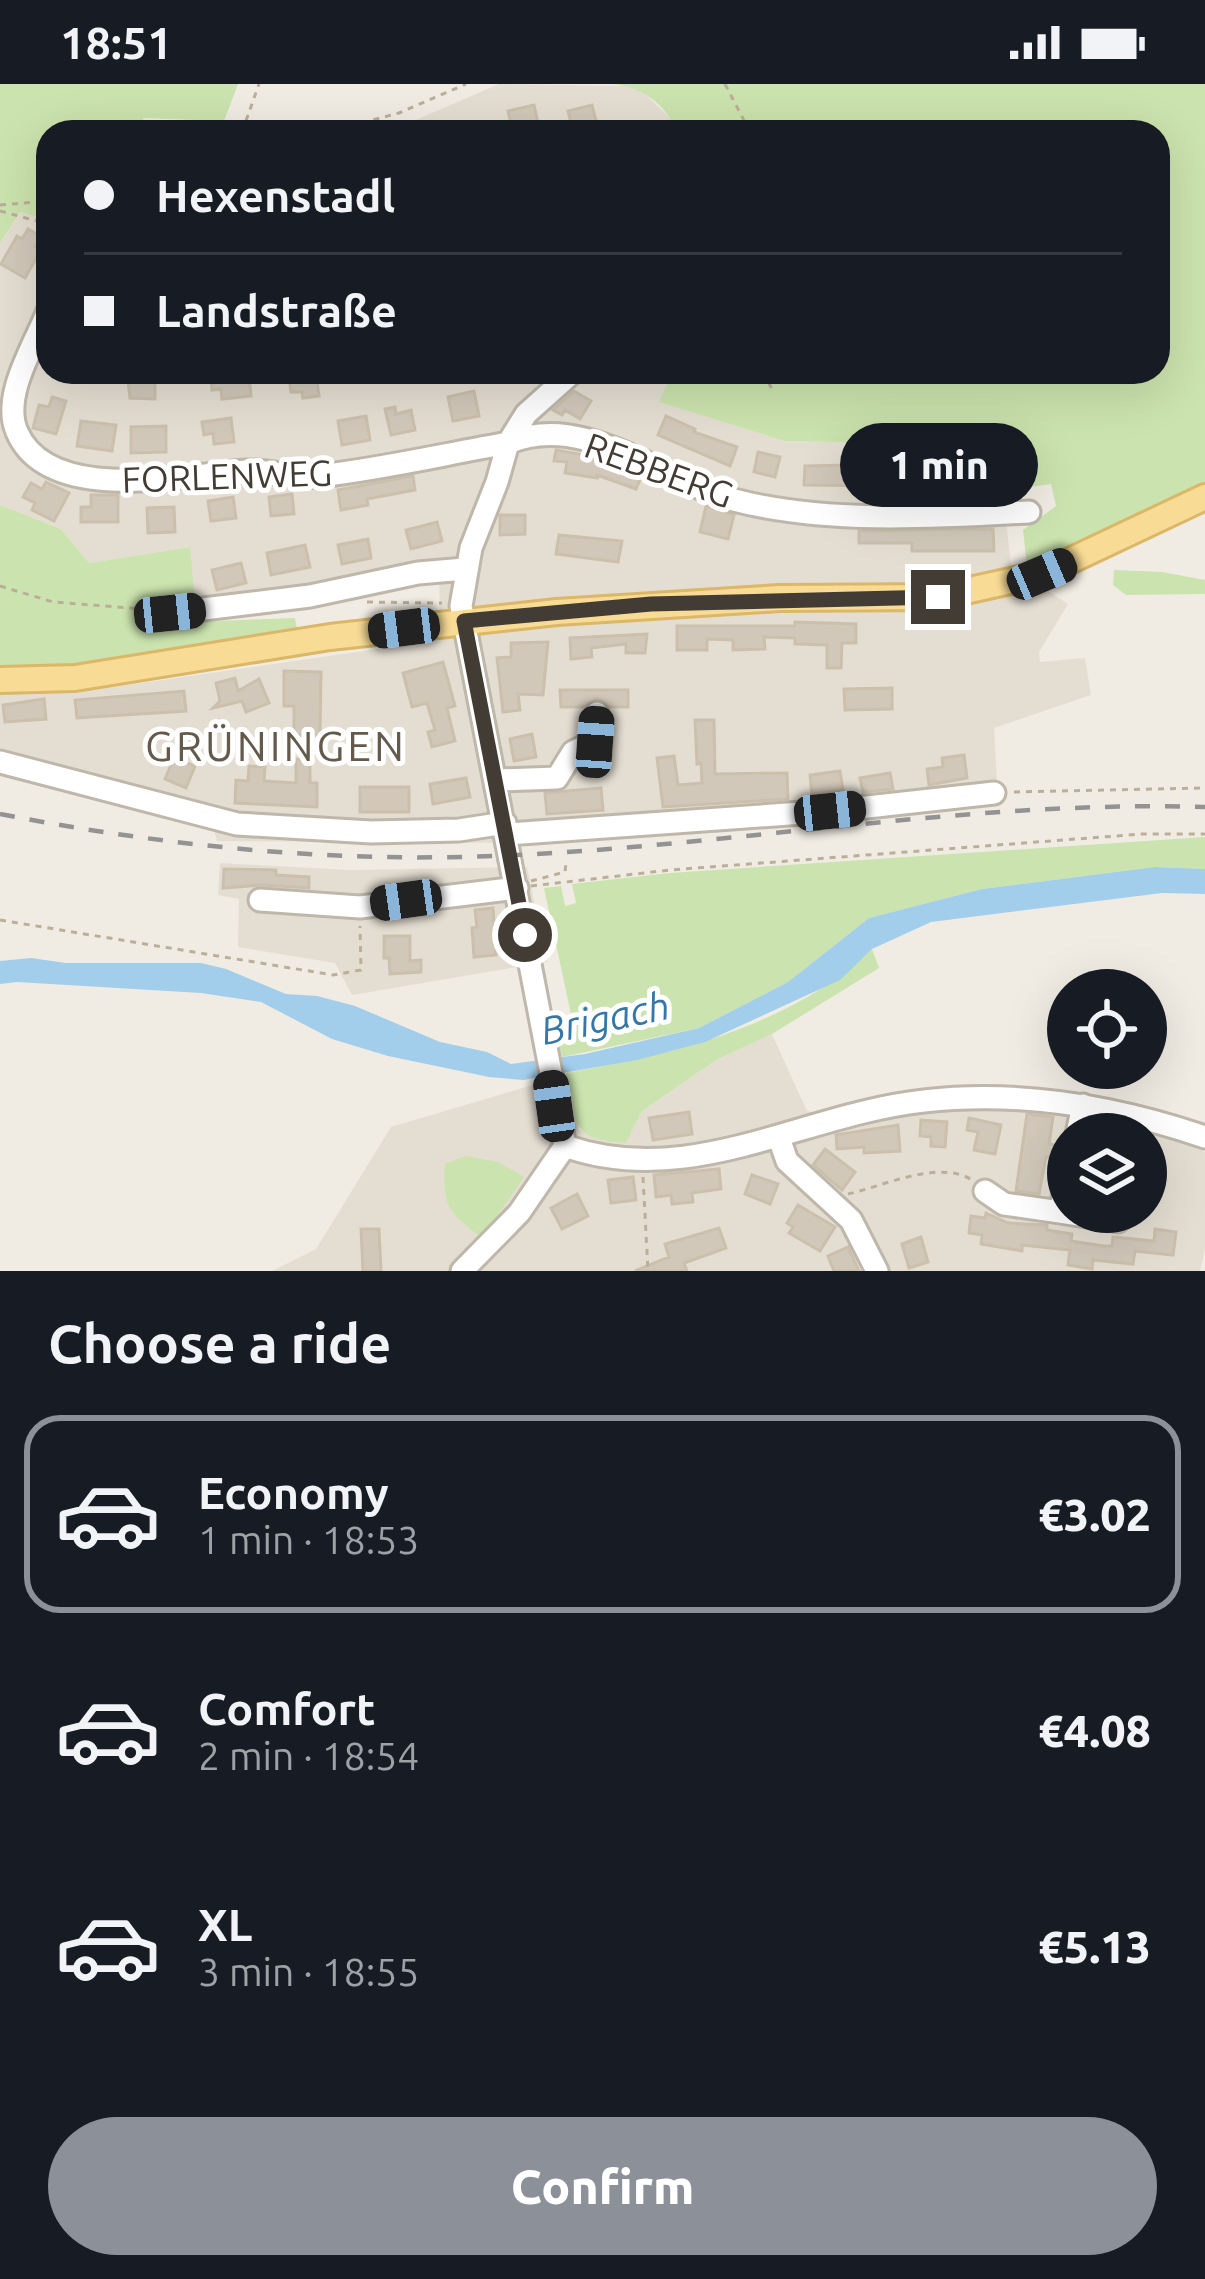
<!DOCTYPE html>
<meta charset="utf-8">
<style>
body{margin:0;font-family:Ubuntu,sans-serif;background:#20242c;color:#f1f3f6;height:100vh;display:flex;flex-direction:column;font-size:45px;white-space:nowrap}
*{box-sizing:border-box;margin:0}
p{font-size:39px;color:#9ea1a6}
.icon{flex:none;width:66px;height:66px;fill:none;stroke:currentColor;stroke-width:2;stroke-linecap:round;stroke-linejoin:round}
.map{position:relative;height:1187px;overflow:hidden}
.drawer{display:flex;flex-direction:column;background:#171b24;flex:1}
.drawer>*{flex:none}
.hud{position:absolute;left:36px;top:36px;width:1134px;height:264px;border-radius:36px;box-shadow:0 12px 48px #0002;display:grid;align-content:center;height:264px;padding:0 48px;background:#171b24}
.tools{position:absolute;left:1047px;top:885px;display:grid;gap:24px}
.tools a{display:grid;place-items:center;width:120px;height:120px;border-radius:50%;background:#171b24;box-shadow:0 12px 48px #0002;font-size:60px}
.end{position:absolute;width:54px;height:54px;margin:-27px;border:15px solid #423c34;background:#fff;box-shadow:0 0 0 6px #fff}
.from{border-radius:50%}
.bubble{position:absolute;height:84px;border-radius:42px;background:#171b24;box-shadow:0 12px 48px #0002;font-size:39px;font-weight:800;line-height:84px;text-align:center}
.car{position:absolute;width:36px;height:72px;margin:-36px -18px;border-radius:15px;box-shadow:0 0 9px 3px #0007;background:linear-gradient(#222 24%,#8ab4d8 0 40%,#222 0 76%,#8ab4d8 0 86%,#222 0)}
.hud b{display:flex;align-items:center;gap:42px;height:114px;font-size:45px}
.hud b+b{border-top:3px solid #363941}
.hud i{width:30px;height:30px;background:#f1f3f6}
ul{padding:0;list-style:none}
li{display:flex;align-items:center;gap:36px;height:198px;margin:0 24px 18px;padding:0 24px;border:6px solid transparent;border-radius:36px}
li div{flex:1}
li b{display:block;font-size:45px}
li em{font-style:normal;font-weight:800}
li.active{border-color:#8c9099}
li>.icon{width:108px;height:108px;stroke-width:1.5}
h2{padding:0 48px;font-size:54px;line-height:144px}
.cta{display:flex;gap:24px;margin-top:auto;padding:24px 48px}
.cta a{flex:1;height:138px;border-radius:72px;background:#8c9099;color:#fff;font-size:48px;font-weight:800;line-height:138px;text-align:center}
.status{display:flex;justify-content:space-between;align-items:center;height:84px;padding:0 60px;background:#171b24;direction:ltr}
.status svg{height:33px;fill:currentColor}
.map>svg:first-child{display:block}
.residential{fill:#e4ded2;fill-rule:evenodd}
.green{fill:#cbe3ae}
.water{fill:#a2ceeb}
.building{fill:#d1c8ba;stroke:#ccc0ad;stroke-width:3}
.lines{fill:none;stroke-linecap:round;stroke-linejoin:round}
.minor-casing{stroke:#beb7aa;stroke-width:27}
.major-casing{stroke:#dbb767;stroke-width:30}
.path{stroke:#bcaf99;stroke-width:3;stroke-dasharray:6 6;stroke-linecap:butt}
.minor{stroke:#fff;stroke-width:21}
.major{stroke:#f8db95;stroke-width:24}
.rail{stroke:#939393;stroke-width:4.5;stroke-dasharray:15 15;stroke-linecap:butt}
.route{stroke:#423c34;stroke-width:15}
.labels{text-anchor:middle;stroke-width:10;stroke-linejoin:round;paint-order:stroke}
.street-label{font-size:36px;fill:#423c34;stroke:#fff}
.water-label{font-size:39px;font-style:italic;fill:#3577a6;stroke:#fff}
.quarter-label{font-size:42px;letter-spacing:3px;fill:#645a4c;stroke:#fff}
</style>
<div class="status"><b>18:51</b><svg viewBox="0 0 49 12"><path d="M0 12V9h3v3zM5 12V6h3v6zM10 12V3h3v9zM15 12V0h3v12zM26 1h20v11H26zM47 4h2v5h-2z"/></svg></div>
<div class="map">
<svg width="1205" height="1187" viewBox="0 0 1205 1187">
<rect width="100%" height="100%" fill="#f0ece3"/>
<path class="residential" d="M499,0L637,2L672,36L677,48H361L411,38Z
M20,128L48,136V288H673L660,318L785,357L998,361L1011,482L1068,520L1039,568L1040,578L1085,574L1091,611L994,644L998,717L525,759L217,757L212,738L0,683V610L93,606L440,556L439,476L266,515L195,519L189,463L89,479L61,445L0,421V159Z
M220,779L349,786L527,783L547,878L352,911L335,879L238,863L239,815L218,811Z
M772,950L807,1027L842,1034L923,1017L1154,1036L1205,1068V1165L1200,1187H272L316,1165L391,1043L536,1000L567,994L579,1046L626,1058L642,1027L716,976ZM1068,1050H1146V1128H1068Z"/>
<path class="green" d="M0,0H238L224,37L144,34L135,48H48V136L20,128L0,159Z
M612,0H1205V404L1027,482L1023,446L1056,422L1051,400L1003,407L998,361L785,357L659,318L673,288H1158V48H677C666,20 641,2 612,0Z
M0,421L61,445L89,479L190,463L195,519L154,513L160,539L295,534L297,545L170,569L28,585L0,581Z
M1114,486L1162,488L1205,496V510L1126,511L1113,501Z
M1205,753V785L1155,783L982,805L869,834L788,898L699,944L562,973L556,947L572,935L544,804L561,802L565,822L576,819L572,800L670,789Z
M872,865L879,884L772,950L716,976L642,1027L626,1059C568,1055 578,1040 566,989C673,970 792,942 872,865Z
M466,1072L498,1078L524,1093L482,1154C449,1129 442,1123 445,1080Z"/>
<path class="water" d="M1155,783L1205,785V810L1162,809L931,838L872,865L840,896L705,958L637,976L523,996L489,993L388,972L332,955L261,918L201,909L17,898L0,900V877L31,874L66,879H201L226,885L286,910L317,912L355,922L440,958L487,968L511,980L585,970L699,944L788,898L869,834L982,805Z"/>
<path class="building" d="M534,21L540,48H513L508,27Z
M592,21L597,41L573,47L568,27Z
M28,145L41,152L35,163L41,166L25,194L1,180L17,152L22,155Z
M127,288H155V315L130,314Z
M211,288H225V293L249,291L251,312L222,315L221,305L212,306Z
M316,290L319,312L303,314L302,308H291L289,294Z
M474,307L479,332L453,337L448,313Z
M574,307L591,317L580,335L565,326L562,331L553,326Z
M52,313L66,317L56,350L33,344L39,321L49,323Z
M395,323L396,330L411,326L415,346L391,351L385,325Z
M366,332L370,356L342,361L338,337Z
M666,332L695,345L694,348L737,363L730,382L658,351Z
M231,334L234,358L214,360L213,349L204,351L202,338Z
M81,337L116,341L112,367L77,362Z
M166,342V368L131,369V343Z
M556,366L590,372L641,393L636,405L597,391V394L565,389L567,378L554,377Z
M758,368L780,373L775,393L754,388Z
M982,378L986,401L962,405L958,382Z
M851,381L926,383L927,411H911V404L898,402L804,401L805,382Z
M413,392L415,406L367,415L368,421L341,426L338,406Z
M46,398L69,409L54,437L32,426L35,419L23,413L31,399L42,405Z
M292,410L294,430L271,432L269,413Z
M91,411H118V438H81V423H91Z
M233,413L236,434L211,437L208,417Z
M706,422L734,431L728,455L700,448Z
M174,423L175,448L148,449L147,424Z
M500,431H525V450L500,451Z
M437,438L442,457L411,465L406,446Z
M993,445L994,467H912V459H859V447Z
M559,451L622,457L618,478L556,470Z
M368,455L371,474L342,480L338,461Z
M305,461L310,483L271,491L267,469Z
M241,479L246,499L217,506L212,486Z
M795,538L856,540V559H842L841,584H827V561L795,560V554L764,553L765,565L733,566V556L707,555V566H677V542H795Z
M647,550L645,569H626V560L591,564L592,573L571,575L570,554Z
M548,558L543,611L518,610L520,626L503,628L497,574L511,573V559Z
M443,578L455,622L447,624L455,657L432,663L428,648L435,646L427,619L412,623L403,589Z
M284,587L321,588L320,651H294V622H284Z
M235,594L238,607L259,595L269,619L246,628L242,617L213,624L220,617L216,599Z
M892,604V625L845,626L844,605Z
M560,606H628V623H610L597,614L584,623H561Z
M184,607L186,627L77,634L75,616Z
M44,615L46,635L5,638L3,621Z
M695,636H714L715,690L787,689L788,715L663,723L657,674L674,672L678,701L702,699L701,679L697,680Z
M532,650L536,673L514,677L510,655Z
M964,671L967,694L929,701L927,685L943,683L942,674Z
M174,674L195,682L186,704L165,695Z
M296,675L310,676V699H317V723L235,719L236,696L248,697L249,682L265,683L264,697L296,699Z
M840,687L843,706L812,710L810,691Z
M890,689L893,705L863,708L860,694Z
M466,694L470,713L433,720L430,700Z
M360,703H409V728H360Z
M601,704L603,726L547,730L545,709Z
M224,785L276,786V791L309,793V804L261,801L223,804Z
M493,824L496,871L474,873L472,844L477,843L475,826Z
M384,852H410V877L421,876V888L390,890L389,874H384Z
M689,1028L692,1050L653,1056L649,1034Z
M1027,1030L1053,1033L1049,1060L1056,1061L1054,1074L1046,1073L1039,1110L1016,1107Z
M969,1034L1001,1041L995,1070L974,1066L978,1048L967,1046Z
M921,1036L947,1038L945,1063L931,1062V1053L920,1052Z
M898,1041L900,1067L864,1069V1063L837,1065L836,1051Z
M825,1065L855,1088L842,1106L813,1081Z
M719,1085L721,1105L692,1109L693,1118L672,1120L671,1111L656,1113L654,1091Z
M752,1091L778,1100L770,1120L745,1110Z
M633,1093L636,1116L611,1119L608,1096Z
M577,1110L588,1132L562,1145L551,1124Z
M798,1121L835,1143L820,1167L789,1149L793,1143L787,1139Z
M986,1129L1008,1139L1047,1141V1146L1072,1150L1071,1157L1104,1162H1112L1113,1153L1154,1157L1155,1145L1176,1148L1173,1171L1135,1167L1133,1180L1093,1176L1092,1185L1068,1181L1070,1166L1022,1161V1167L981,1160L982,1151L969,1149L971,1132L985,1134Z
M719,1144L726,1164L684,1179L687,1187H635L669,1173L665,1160Z
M361,1145H379L381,1187H363Z
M921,1153L928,1178L909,1184L902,1160Z
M848,1163L859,1187H834L828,1172Z"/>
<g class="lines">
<g class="minor-casing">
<path id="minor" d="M48,227C35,260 1,312 17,348C49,422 186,390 246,387C271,386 294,395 319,392C382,385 445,370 508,359C583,326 663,397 734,416C825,440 935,433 1029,428
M170,529L310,512L418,489L465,485
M0,678L237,740L371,748L459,746L505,739
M497,696L557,694L573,668L594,658L597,629
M507,750L831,727L994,709
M260,816L360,823L517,804
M1077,1050L1083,1021
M779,1054L787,1077L851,1136L877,1187
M565,1062L461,522L471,464L497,398L508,359L526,330L573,288
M565,1062C689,1106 803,1030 924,1017C1021,1006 1114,1022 1205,1053
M985,1107L1004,1120L1060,1128L1068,1089
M1060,1128L1118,1137L1128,1128
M462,1187L519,1129L565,1062"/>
</g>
<g class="major-casing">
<path id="major" d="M0,596L75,594L330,553L557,528L780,514L938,513L1042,490L1205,413"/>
</g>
<path class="path" d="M725,0L750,48
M242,48L259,0
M327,48L399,29L466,0
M0,121L48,117
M0,127L48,140
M763,288L774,309
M0,502L53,518L156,526
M367,518L442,519
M1014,708L1205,704
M531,797L565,788L566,779
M531,802L670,786L1142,750H1205
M0,836L333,891L361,886L360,842
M643,1093L648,1187
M848,1110C884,1102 939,1075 972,1096"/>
<use href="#minor" class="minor"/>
<use href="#major" class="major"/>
<path class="rail" d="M0,730C170,763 342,780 516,771C746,760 973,716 1205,723"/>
</g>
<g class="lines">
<path class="route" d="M525,851L464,537L651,520L938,513"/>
</g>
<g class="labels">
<g class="street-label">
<text transform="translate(659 386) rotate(20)" y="13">REBBERG</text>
<text transform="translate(227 392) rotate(-2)" y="13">FORLENWEG</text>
</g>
<g class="water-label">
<text transform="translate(605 934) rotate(-12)" y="14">Brigach</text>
</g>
<g class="quarter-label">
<text x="276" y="677">GRÜNINGEN</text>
</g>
</g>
</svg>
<div class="tools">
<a><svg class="icon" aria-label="locate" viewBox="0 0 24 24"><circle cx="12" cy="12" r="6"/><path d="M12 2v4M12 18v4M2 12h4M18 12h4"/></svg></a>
<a><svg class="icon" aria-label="layers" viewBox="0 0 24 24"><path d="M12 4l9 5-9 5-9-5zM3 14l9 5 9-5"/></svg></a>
</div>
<i class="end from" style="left:525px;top:851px"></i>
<i class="end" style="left:938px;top:513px"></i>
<div class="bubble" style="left:840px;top:339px;width:198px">1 min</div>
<i class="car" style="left:1042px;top:490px;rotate:67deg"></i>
<i class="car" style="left:170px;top:529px;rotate:84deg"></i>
<i class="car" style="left:404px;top:544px;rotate:263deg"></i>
<i class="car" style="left:595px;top:658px;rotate:4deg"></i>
<i class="car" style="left:830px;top:727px;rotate:84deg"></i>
<i class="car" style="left:406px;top:816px;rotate:262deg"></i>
<i class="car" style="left:554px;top:1022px;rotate:352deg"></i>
<div class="hud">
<b><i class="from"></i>Hexenstadl</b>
<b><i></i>Landstraße</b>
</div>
</div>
<section class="drawer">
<h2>Choose a ride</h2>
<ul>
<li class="active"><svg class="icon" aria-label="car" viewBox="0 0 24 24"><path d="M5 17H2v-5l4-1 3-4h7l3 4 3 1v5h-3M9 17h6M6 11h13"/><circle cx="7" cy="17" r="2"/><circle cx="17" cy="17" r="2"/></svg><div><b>Economy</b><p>1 min · 18:53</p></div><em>€3.02</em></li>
<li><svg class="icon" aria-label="car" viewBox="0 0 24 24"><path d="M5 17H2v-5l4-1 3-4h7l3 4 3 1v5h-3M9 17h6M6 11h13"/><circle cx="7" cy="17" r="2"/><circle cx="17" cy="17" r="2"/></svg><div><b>Comfort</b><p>2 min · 18:54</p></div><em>€4.08</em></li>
<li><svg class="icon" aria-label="car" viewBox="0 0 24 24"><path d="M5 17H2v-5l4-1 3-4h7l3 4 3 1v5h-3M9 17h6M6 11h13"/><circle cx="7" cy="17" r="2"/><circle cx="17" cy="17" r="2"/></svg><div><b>XL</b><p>3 min · 18:55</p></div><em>€5.13</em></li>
</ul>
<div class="cta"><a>Confirm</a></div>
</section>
